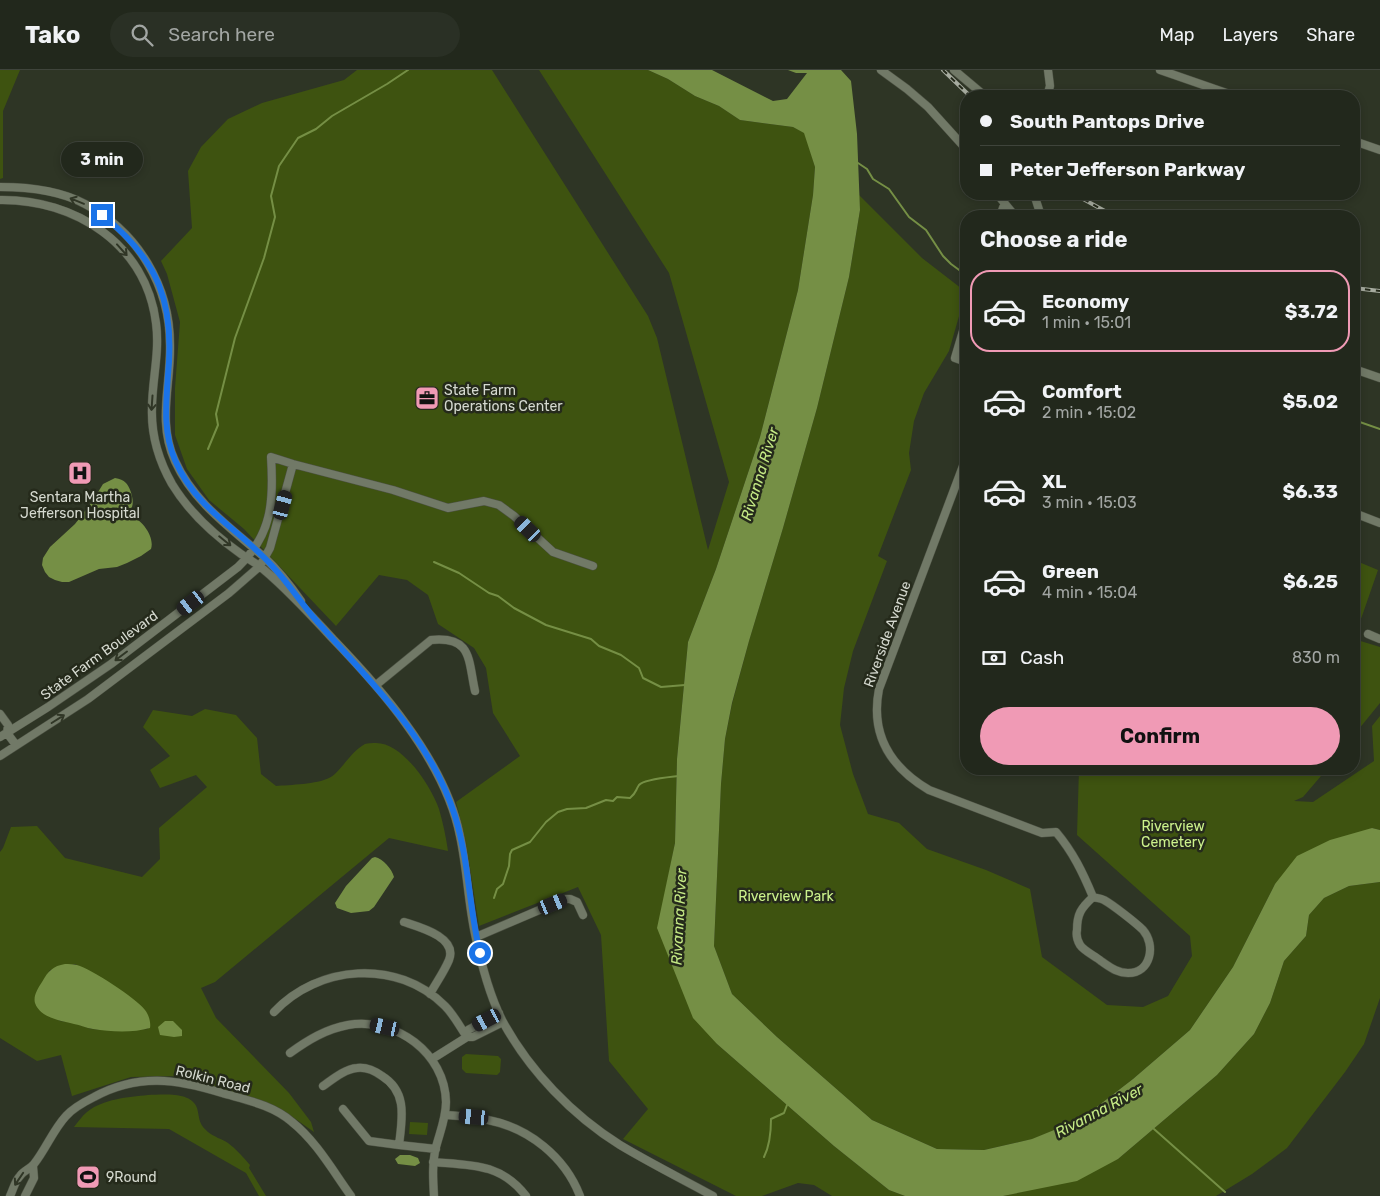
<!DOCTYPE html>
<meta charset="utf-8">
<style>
body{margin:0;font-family:Rubik,sans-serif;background:#2a3025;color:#f1f3f6;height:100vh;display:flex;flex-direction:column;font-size:19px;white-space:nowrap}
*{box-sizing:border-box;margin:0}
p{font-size:16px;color:#a2a6a3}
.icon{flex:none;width:28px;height:28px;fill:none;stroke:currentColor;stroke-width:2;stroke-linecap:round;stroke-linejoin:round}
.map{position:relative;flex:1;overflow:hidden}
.details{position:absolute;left:960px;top:140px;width:400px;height:565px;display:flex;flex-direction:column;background:#22281c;border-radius:20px;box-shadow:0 2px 8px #0003,0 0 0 1px #3f443b}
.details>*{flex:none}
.top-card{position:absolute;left:960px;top:20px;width:400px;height:110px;border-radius:20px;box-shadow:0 2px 8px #0003,0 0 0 1px #3f443b;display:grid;align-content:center;height:110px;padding:0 20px;background:#22281c}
.end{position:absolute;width:22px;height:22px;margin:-11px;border:6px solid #1a73e8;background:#fff;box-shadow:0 0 0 2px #fff}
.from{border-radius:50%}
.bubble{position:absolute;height:35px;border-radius:18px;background:#22281c;box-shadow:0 2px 8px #0003,0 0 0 1px #3f443b;font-size:16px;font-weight:700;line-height:35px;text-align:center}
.car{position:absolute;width:15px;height:30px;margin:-15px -8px;border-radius:6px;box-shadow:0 0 4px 1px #0007;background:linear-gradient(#222 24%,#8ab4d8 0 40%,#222 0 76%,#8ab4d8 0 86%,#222 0)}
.top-card b{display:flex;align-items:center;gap:18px;height:48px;font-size:19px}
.top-card b+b{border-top:1px solid #3f443b}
.top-card i{width:12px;height:12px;background:#f1f3f6}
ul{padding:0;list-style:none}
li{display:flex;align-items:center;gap:15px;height:82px;margin:0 10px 8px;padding:0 10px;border:2px solid transparent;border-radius:20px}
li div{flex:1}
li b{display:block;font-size:19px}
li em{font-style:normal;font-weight:700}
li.selected{border-color:#f09ab5}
li>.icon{width:45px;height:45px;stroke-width:1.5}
h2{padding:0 20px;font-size:22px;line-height:60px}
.pay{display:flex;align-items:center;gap:12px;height:55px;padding:0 20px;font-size:19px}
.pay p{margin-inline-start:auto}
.primary-button{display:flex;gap:10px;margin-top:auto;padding:10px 20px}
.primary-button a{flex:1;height:58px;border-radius:30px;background:#f09ab5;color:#111;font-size:20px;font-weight:700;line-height:58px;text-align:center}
header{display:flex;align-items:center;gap:30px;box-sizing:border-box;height:70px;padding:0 25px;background:#22281c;border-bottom:1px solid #3f443b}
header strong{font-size:24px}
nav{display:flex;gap:28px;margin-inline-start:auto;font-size:18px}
.search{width:350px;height:45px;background:#2a3025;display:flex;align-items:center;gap:12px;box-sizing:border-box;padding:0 18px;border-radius:28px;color:#a2a6a3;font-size:19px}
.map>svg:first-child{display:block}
.green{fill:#3e5310;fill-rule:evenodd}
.water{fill:#758f45}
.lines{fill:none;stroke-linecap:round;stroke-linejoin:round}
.stream{stroke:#758f45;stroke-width:2}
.minor-casing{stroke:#4c5143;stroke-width:9}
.minor{stroke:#717967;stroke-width:8}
.rail-casing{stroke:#a6ab9f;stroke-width:4}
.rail{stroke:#252a1b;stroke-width:2;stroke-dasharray:5.5;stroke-linecap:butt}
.oneway{stroke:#303626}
.route{stroke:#1a73e8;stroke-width:6}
.labels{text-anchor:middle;stroke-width:5;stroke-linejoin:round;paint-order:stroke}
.poi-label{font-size:14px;fill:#d5d9cf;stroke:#252a1b;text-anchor:start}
.street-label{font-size:14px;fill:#d5d9cf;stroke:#252a1b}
.park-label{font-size:14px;fill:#ccf28c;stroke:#252a1b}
.water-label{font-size:15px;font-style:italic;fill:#c5ea85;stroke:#252a1b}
</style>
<header>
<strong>Tako</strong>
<div class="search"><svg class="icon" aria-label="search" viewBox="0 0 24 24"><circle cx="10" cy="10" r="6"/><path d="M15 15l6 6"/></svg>Search here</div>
<nav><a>Map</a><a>Layers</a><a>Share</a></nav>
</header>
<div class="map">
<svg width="1380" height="1126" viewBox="0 0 1380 1126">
<rect width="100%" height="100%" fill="#2e3525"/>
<path class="green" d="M0,0H20L3,41V108L0,109Z
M357,0H492L648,246L657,268L708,480L729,412L669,203L539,0H648L668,9L695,26L719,36L740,50L793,57L805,63L815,97L813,125L798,220L760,367L716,499L688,572L677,689L675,773L658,858L717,974L834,1076L889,1120L905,1126H832L814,1115L798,1113L762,1126H736L623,1069L648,1039L609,991L601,865L578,817L479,856L466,772L456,732L520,686L493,643L486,598L474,578L438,554L428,525L407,510L379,505L336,556L244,459L209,430L187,399L175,365V318L180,252L167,204L161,191L192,158L188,101L201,77L228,49L262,33L344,10Z
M859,125L922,188L966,222L949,281L924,323L914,351L909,383L911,400L878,486L887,491L853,581L844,618L840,655L853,704L868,744L899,753L927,779L986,800L1030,819L1042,887L1107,935L1143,937L1168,926L1192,886L1190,866L1077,765L1079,699H1327L1303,727L1294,731L1313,732L1374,691L1372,656L1380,646V760L1372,758L1275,814L1233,897L1190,960L1133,1009L1081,1049L1033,1069L984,1080L937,1079L872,1050L777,967L732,924L714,876L721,714L725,669L732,634L749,571L783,458L817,338L849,207L860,140Z
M1354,490L1378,500L1354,569L1380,577V633L1354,665Z
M205,639L236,645L257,668L261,704L276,716C290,715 317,714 329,708C339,704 351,681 365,674C368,673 372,673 376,673C403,673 431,716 439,739C443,753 446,767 448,781L389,768L215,912L201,918L216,948L289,1023L311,1052L314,1062L284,1041L182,1006L131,1007L72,1026L61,985L37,991L0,968V782L3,778L11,757L37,756L65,788L142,807L160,789L159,758L207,717L196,705L160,718L150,700L170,686L143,657L153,640L192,646ZM75,894L108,912L140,936L148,959L118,961L91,959L74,953L60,951L39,939L36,923L50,900Z
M1380,812V928L1364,974L1345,1002L1287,1078L1252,1104L1216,1126H1003L1025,1121L1118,1089L1217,1005L1254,964L1270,933L1284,891L1306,866L1309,845L1324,828L1349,816Z
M466,984L498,986L501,989L500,1002L497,1005L466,1003L462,999V987Z
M148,1025C162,1025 191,1021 197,1038C200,1049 198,1053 208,1062C214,1067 222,1069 228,1073C236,1079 243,1087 250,1095L249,1098L266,1126H259L246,1103L169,1059L74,1057C78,1052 82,1046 87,1042C103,1029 128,1027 148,1025Z
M410,1052L428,1053L427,1065L409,1064Z"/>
<path class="water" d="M648,0H712L773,31L787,29L807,3H796L788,0H841L851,11L857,64L860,140L849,207L817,338L783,458L749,571L732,633L725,669L721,714L714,876L732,924L777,967L872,1050L937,1079L984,1080L1032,1069L1081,1049L1133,1009L1190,960L1233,897L1275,814L1297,786L1330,770L1372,758L1380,760V812L1349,816L1324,828L1309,845L1306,866L1284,891L1270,933L1254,964L1217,1005L1118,1089L1077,1111L1003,1126H905L889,1120L834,1076L717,974L693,948L657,858L675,773L677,689L688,572L716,499L760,367L798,220L813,125L815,97L804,63L793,57L740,50L719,36L695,26L668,9Z
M115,408C120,409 123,410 126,413C131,418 136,435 130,440C126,443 118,442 114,443L113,444C118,445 124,444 129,445C142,449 155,467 151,479L141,486L127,493L117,497L99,499L69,512H62L55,510L49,507L45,502L42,495L43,488L50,477L75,454L92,432L103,414Z
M375,787C383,789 392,799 394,807L374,837L369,841L351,843L337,838L335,833L346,816L372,788Z
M65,894C69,894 73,894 77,895C91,899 136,928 145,940C149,945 151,953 150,958C133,963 111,962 93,959C86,958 80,955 74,954C62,951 40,948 35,933C33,926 38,918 42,912C48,901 53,896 65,894Z
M165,951H173L182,960V966L174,967L160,965L158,957Z
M400,1085H410L418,1088L420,1093L415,1096L398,1094L395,1089Z"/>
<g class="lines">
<path class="stream" d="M858,93L867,99L873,109L889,119L909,147L926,160L943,186L951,194L966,205
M1354,350L1380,359
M208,379L218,355L216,344L235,268L264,188L275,147L271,126L279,96L298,68L316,59L332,46L387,14L408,0
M434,492L459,503L489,523L498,526L514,538L546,555L591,569L599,576L621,585L639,598L643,608L661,617L685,615
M494,828L497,819L503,814L509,796L510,784L512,780L530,772L546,752L558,742L567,739L586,738L606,730L613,731L617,727L630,728C637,722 635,721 639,715C644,709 670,707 678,706
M1154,1059L1225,1122
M764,1087C769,1077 771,1061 771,1049L784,1043L787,1035"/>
<g class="minor-casing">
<path id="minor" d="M881,0L907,19L928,37L966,79
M954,0L985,26
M1160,0L1235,26
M1047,26L1050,16L1048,0
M1354,71L1380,80
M0,117C29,117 59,120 85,134C138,162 170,216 170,275C171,315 157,352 175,391C194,433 231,458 264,487C278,500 290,515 301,531
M997,124L1015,146
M1034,124L1041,146
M0,130C75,129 146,174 156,253C160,282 152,310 152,338C151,365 159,391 172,414C189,442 214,465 241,484C248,489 256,493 263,499C287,519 311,545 333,569C359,596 384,623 406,654C430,687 452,725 460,766C467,798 468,831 475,864C481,893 489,925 503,952C530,1001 572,1045 620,1075C650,1093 682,1109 713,1126
M1000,146L1004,135
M966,251L955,288L966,292
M1354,299L1380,308
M966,388L879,619C870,665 890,697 929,720L1042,763L1056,762C1073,782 1083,803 1093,827C1081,838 1077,844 1077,860C1076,865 1077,870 1080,875C1084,881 1095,886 1101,891C1110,897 1117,903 1128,903C1151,903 1156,875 1143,860C1136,853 1113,835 1104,830C1100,828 1096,828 1093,827
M1354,443L1380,453
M1368,564L1380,569
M376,615L431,570C472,566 468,589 475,621
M0,644L8,655L7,663L16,675
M0,667L48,637L111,594L238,497C272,465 274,431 271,387L293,394L393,420L448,438L484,431L499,435L514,446L553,482L593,496
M0,686L88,629L229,523L260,496L270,478L293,394
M404,852C419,857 458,867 449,890C444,902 436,913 430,924
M476,867L565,829H570L577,832L583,845
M274,942C318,895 397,888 445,936C454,945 460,957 467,967
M467,967L468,960L499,943
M290,983C308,970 326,959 348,955C396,947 445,983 446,1032C446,1048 440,1062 436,1077C432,1093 433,1109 434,1126
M432,989L467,967H473L503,952
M323,1016C333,1009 345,999 357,998C365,997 375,1001 382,1006C408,1022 402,1049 399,1075L436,1079
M343,1039L369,1071L399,1075
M445,1045C459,1046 474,1047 488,1050C529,1058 565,1087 580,1126
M433,1092C470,1095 501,1093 526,1126
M10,1126C13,1120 15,1111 20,1106C23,1101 30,1099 34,1094C46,1079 53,1060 66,1046C73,1038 84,1032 94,1027C138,1003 177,1009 222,1023C246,1030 273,1035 292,1052C316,1071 333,1101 351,1126
M25,1126L34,1108L33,1096"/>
</g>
<use href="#minor" class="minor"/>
<g class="rail-casing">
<path id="rail" d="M943,0L970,26
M1074,124L1114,146
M1354,218L1380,221"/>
</g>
<use href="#rail" class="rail"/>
</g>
<defs><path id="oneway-shaft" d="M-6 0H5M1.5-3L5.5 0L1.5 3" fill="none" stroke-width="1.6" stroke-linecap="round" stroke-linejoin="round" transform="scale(1.25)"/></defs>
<g class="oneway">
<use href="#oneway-shaft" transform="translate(77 131) rotate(-158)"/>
<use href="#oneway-shaft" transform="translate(122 180) rotate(48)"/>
<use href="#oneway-shaft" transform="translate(152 333) rotate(94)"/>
<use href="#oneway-shaft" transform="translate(225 471) rotate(39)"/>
<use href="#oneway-shaft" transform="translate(121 586) rotate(143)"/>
<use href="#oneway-shaft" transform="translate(58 649) rotate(-32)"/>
<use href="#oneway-shaft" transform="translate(19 1109) rotate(124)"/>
</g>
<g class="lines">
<path class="route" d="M102,145C159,190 175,234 168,305C166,334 163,363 175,390C196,440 241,460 274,498C289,514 301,533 315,549C368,610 430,666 455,746C469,791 469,838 480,883"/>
</g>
<defs>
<g id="office-square" transform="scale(1.25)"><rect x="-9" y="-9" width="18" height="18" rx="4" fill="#f09ab5" stroke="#252a1b"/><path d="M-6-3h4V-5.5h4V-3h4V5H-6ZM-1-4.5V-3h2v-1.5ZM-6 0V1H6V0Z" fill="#111"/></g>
<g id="hospital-square" transform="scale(1.25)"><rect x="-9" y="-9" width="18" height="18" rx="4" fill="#f09ab5" stroke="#252a1b"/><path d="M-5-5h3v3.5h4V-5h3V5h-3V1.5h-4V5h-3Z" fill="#111"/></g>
<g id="stadium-square" transform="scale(1.25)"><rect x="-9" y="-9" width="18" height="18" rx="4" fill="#f09ab5" stroke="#252a1b"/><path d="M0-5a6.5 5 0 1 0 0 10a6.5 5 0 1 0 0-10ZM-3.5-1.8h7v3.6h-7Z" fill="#111"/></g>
</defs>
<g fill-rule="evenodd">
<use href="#office-square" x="427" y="328"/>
<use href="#hospital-square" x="80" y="403"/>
<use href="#stadium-square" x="88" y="1107"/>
</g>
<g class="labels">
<g class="poi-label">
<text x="444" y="325">State Farm<tspan x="444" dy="16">Operations Center</tspan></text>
<text x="80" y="432" text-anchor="middle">Sentara Martha<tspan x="80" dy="16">Jefferson Hospital</tspan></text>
<text x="106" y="1112">9Round</text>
</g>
<g class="street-label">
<text transform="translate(887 564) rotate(-70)" y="5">Riverside Avenue</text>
<text transform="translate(99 585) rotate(-36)" y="5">State Farm Boulevard</text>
<text transform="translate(213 1009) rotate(14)" y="5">Rolkin Road</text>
</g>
<g class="park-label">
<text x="1173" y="761">Riverview<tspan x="1173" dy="16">Cemetery</tspan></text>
<text x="786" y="831">Riverview Park</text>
</g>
<g class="water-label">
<text transform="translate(760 404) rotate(-73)" y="5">Rivanna River</text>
<text transform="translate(679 847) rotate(-87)" y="5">Rivanna River</text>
<text transform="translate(1099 1041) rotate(-28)" y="5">Rivanna River</text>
</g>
</g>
</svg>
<i class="end from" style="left:480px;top:883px"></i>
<i class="end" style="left:102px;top:145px"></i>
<div class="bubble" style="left:61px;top:72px;width:82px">3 min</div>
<i class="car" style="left:283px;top:435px;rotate:15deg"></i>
<i class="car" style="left:528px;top:459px;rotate:314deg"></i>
<i class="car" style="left:191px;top:533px;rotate:233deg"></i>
<i class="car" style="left:553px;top:834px;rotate:68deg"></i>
<i class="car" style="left:487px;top:950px;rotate:242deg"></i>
<i class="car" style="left:385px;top:957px;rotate:283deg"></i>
<i class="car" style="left:474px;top:1047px;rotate:275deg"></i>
<div class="top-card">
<b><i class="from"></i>South Pantops Drive</b>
<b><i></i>Peter Jefferson Parkway</b>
</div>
<section class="details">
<h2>Choose a ride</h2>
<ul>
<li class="selected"><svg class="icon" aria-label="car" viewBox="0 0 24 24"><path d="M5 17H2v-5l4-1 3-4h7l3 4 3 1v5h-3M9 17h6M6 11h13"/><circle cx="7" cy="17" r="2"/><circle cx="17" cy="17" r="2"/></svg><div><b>Economy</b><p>1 min · 15:01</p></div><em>$3.72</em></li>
<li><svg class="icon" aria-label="car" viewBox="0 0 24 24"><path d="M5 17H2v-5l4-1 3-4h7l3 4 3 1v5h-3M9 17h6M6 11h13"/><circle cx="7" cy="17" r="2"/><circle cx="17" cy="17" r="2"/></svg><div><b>Comfort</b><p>2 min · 15:02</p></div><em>$5.02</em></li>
<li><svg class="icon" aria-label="car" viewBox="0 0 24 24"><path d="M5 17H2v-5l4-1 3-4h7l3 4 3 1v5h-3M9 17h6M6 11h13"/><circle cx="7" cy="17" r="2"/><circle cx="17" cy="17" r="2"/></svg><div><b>XL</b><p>3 min · 15:03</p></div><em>$6.33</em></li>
<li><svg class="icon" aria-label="car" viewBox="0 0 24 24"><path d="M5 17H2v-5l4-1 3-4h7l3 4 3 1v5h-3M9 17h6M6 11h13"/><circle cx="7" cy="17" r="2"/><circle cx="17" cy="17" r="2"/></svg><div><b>Green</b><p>4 min · 15:04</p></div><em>$6.25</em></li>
</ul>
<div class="pay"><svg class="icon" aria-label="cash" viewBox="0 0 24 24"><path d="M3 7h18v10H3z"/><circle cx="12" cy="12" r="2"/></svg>Cash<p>830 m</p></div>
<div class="primary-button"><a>Confirm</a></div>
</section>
</div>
